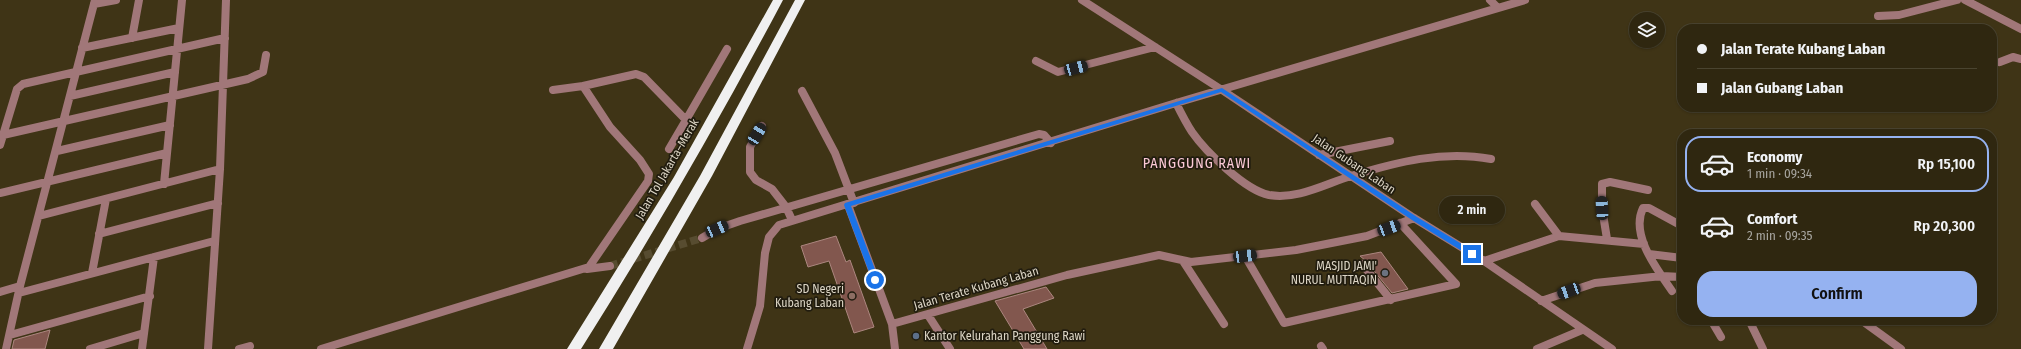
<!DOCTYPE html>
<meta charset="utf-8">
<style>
body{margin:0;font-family:"Fira Sans Condensed",sans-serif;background:#3b331e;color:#f1f3f6;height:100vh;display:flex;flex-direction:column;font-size:15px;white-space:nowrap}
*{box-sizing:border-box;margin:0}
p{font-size:13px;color:#a7a59f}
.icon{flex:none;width:22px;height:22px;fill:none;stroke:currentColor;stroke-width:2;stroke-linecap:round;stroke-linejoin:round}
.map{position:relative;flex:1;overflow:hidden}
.side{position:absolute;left:1677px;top:129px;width:320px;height:196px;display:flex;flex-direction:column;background:#2f2710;border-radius:16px;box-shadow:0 1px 3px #0004,0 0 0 1px #4a4430}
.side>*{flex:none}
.banner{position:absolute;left:1677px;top:24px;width:320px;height:88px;border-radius:16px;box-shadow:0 1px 3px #0004,0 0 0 1px #4a4430;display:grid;align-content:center;height:88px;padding:0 20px;background:#2f2710}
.controls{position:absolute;left:1629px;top:12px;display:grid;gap:8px}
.controls a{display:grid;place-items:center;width:36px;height:36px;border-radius:50%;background:#2f2710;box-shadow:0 1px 3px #0004,0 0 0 1px #4a4430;font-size:20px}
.end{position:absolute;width:18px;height:18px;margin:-9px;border:5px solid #1a73e8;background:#fff;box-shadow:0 0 0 2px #fff}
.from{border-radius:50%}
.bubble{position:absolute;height:28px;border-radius:14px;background:#2f2710;box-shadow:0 1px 3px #0004,0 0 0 1px #4a4430;font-size:13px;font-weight:600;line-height:28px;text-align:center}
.car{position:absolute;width:12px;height:24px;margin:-12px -6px;border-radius:5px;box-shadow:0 0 3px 1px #0007;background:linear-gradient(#222 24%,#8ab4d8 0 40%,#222 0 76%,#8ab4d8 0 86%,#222 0)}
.banner b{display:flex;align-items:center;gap:14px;height:38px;font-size:15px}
.banner b+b{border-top:1px solid #4a4430}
.banner i{width:10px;height:10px;background:#f1f3f6}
ul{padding:7px 0 0;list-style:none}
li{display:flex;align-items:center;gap:12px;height:56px;margin:0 8px 6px;padding:0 12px;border:2px solid transparent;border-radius:16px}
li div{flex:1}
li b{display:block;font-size:15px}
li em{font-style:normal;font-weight:600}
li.current{border-color:#95b2f1}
li>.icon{width:36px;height:36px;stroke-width:1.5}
.action{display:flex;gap:8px;margin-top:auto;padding:8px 20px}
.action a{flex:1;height:46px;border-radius:16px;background:#95b2f1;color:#111;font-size:16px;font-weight:600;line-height:46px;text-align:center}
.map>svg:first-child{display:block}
.building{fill:#82574e;stroke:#ac867f}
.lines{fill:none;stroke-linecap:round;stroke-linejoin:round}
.minor-tunnel{stroke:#574c30;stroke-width:8;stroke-dasharray:8 4;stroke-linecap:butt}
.minor{stroke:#a17779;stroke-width:8}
.motorway{fill:#f0f0f0;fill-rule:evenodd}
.route{fill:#1a73e8}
.worship-dot{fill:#6b7280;stroke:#211c0f;stroke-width:1.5}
.education-dot{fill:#8d6e63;stroke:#211c0f;stroke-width:1.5}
.service-dot{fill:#5c6f8a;stroke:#211c0f;stroke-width:1.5}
.labels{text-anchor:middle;stroke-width:3.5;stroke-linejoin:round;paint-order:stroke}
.street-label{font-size:12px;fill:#dcd5c5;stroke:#211c0f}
.poi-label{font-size:12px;fill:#dcd5c5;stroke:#211c0f;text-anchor:end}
.quarter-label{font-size:14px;letter-spacing:1px;fill:#fbc9d6;stroke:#211c0f}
</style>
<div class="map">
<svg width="2021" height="349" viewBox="0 0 2021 349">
<rect width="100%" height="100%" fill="#3f3416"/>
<path class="building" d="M836,236L846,262L850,260L874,327L854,333L829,261L808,267L801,246Z
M1381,252L1408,289L1392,293L1366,261L1360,256Z
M1046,287L1054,298L1023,309L1047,349H1024L995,301Z
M50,330L45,349H12L14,340Z"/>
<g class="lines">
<path class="minor-tunnel" d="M610,266L702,238"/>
<path class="minor" d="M1082,0L1222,90L1414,218L1484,261L1612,349
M1490,0L1498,8
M1965,0L2021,29
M94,4L116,0
M1878,16L1899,15L1957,0
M132,38L139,0
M82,48L179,28
M1036,61L1058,72L1155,47
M2000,62L2013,57L2021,59
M583,86L636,74L644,77L686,120L669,149
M802,91L835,153L854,203
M70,96L175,72
M1176,103C1181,113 1186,123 1192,132C1206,152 1245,190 1269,195C1297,200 1325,184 1351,176C1397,162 1443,150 1491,159
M686,120L727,49
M762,126L750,147V172L756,180L772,189L786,207L792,220
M3,135L248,79L263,72L266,55
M0,145L17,89L23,84L225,38
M57,151L170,125
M1319,155L1390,141
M164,184L182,0
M0,193L167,153
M1535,204L1559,236
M848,205L892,324L1067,275L1159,255L1191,262L1296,250L1367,236L1414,218
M39,216L220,169
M99,234L218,203
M702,238L717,229L740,221L1039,134L1044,135L1051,143
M1607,239L1602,208V184L1610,182L1648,190
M1649,254L1682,258
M1245,256L1284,323L1456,284L1400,223
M1183,261L1224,324
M1484,261L1559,236L1644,244
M1362,264L1391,300
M587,269L610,266
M92,273L106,199
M1672,291C1657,269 1630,235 1643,208H1649L1682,226
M0,292L20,286
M19,293L214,241
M1541,301L1595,283L1662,276L1682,277
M928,315L950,349
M1711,320L1721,337
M1749,320L1763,349
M1861,320L1901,349
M892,324L895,349
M10,335L150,296
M1321,346L1323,349
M6,349L20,286L95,0
M90,349L144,333
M142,349L154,257
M208,349L220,169L226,0
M239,349L250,346
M321,349L589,267L648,181L649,174L640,160L610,127L583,86L553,90
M747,349L760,306L765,253L769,237L779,225L1176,103L1525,0
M1537,349L1582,330"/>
<path class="motorway" d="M773,0H783C720,119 653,235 581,349H567L674,177Z
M795,0H805L712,176L613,349H599L700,176Z"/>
</g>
<path class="route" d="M1222,88L1417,217L1475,252V256H1470L1412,220L1221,92L851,206L879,280L875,282L872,280L844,205L845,203Z"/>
<circle class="worship-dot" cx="1385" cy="273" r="4"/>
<circle class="education-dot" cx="852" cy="296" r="4"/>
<circle class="service-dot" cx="916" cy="336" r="4"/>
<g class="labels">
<g class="street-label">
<text transform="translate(1354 164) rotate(34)" y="4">Jalan Gubang Laban</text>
<text transform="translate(667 169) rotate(-60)" y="4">Jalan Tol Jakarta–Merak</text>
<text transform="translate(976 288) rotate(-16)" y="4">Jalan Terate Kubang Laban</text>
</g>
<g class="poi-label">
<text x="1377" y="270">MASJID JAMI'<tspan x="1377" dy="14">NURUL MUTTAQIN</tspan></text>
<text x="844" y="293">SD Negeri<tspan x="844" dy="14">Kubang Laban</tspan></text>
<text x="924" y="340" text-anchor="start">Kantor Kelurahan Panggung Rawi</text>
</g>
<g class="quarter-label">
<text x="1197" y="168">PANGGUNG RAWI</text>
</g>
</g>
</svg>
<div class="controls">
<a><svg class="icon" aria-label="layers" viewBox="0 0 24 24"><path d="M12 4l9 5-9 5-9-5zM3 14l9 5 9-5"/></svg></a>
</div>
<i class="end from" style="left:875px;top:280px"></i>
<i class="end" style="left:1472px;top:254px"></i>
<div class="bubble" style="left:1439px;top:196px;width:66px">2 min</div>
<i class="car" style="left:1076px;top:68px;rotate:75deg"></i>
<i class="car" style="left:757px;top:134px;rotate:31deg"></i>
<i class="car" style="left:1602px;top:208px;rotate:357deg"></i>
<i class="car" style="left:1389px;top:228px;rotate:70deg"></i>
<i class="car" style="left:717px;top:229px;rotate:67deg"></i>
<i class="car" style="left:1245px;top:256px;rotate:83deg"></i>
<i class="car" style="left:1569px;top:291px;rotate:250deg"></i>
<div class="banner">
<b><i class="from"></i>Jalan Terate Kubang Laban</b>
<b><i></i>Jalan Gubang Laban</b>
</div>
<section class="side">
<ul>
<li class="current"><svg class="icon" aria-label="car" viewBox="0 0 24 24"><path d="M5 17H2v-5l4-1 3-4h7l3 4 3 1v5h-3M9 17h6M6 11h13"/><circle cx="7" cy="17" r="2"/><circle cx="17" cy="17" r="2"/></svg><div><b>Economy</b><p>1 min · 09:34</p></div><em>Rp 15,100</em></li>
<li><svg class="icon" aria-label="car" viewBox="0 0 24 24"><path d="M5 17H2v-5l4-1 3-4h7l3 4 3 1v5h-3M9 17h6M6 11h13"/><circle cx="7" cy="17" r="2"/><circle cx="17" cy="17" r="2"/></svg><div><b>Comfort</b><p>2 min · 09:35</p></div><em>Rp 20,300</em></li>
</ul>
<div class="action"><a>Confirm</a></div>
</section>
</div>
